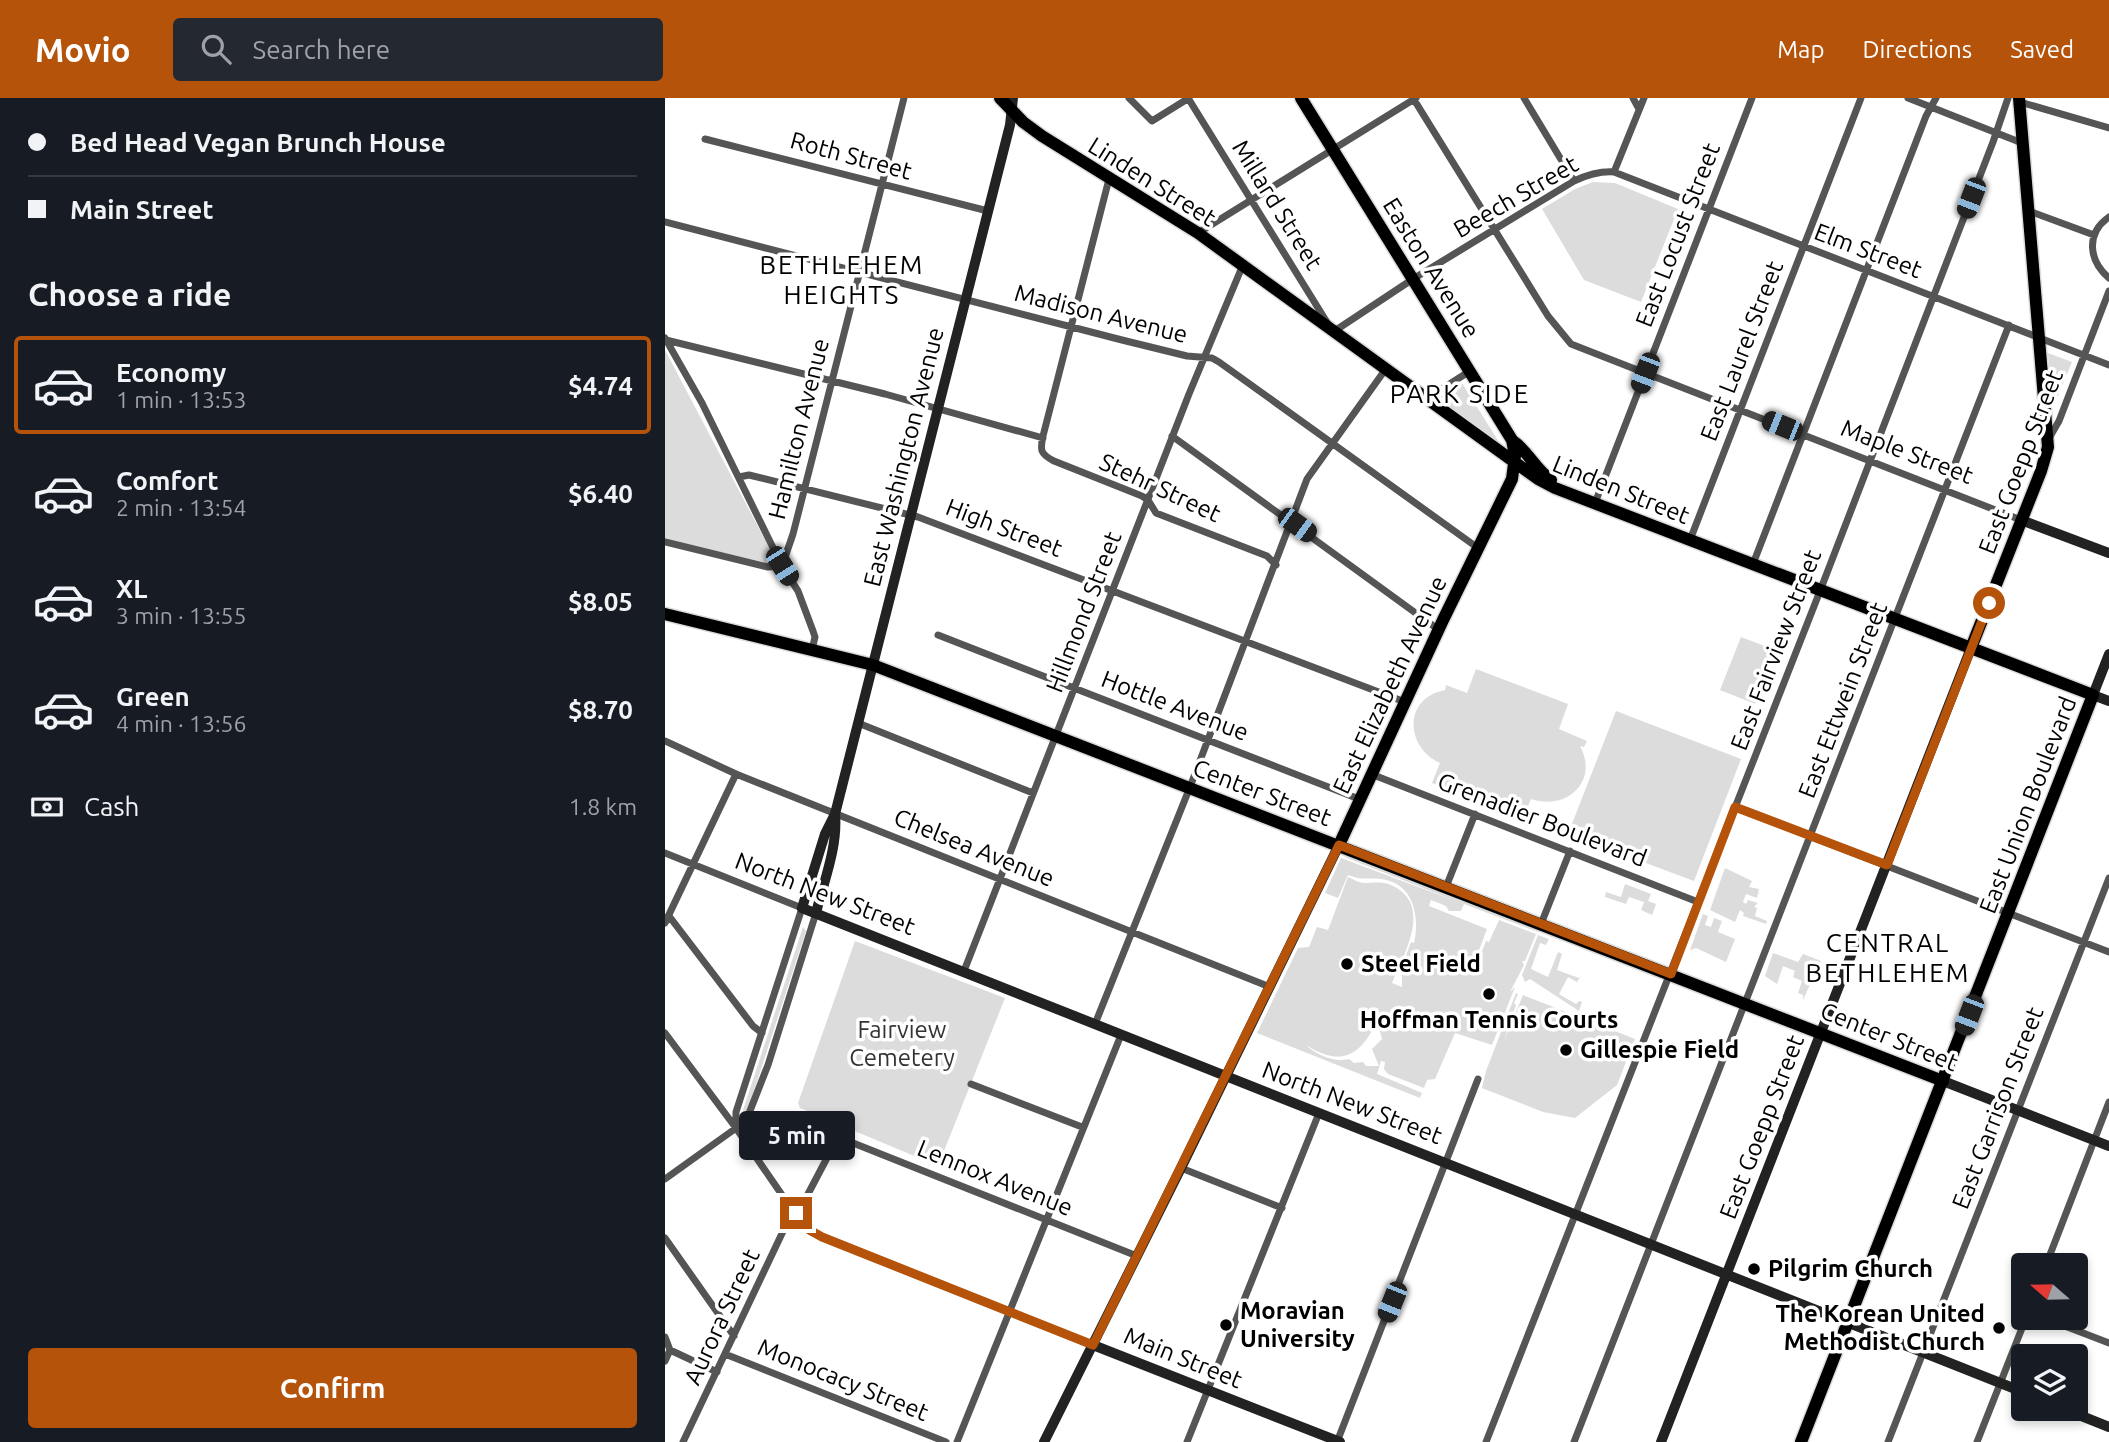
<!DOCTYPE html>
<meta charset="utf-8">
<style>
body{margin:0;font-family:Ubuntu,sans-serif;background:#242831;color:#f1f3f6;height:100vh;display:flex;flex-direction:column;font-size:26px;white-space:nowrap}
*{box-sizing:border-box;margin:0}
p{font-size:23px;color:#9ea1a6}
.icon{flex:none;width:38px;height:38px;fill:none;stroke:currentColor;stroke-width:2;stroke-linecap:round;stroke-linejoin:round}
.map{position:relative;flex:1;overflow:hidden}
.side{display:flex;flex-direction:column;background:#171b24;width:665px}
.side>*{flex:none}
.guide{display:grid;align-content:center;height:154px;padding:0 28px;background:#171b24}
.needle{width:46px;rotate:290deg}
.fabs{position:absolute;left:1346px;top:1155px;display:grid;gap:14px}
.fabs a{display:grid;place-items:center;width:77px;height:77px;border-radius:7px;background:#171b24;box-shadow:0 4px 10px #0003;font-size:35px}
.end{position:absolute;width:32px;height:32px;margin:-16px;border:9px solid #b45309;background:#fff;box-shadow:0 0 0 4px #fff}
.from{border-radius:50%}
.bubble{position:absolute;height:49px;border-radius:7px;background:#171b24;box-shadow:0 4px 10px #0003;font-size:23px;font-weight:700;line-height:49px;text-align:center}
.car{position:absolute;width:21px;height:42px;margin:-21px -10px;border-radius:9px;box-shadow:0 0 5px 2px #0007;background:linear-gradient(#222 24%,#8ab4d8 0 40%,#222 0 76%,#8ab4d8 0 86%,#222 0)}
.guide b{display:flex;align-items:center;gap:24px;height:66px;font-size:26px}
.guide b+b{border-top:2px solid #363941}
.guide i{width:18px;height:18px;background:#f1f3f6}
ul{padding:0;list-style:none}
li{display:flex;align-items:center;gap:21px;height:98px;margin:0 14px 10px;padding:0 14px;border:4px solid transparent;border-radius:7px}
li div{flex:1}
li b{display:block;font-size:26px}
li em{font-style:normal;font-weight:700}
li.current{border-color:#b45309}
li>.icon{width:63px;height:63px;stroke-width:1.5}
h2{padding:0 28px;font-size:32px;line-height:84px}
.pay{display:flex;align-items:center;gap:18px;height:77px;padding:0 28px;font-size:26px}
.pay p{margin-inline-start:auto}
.action{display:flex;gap:14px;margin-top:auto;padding:14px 28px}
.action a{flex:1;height:80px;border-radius:7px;background:#b45309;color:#fff;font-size:28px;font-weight:700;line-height:80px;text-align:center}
header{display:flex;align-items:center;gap:42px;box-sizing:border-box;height:98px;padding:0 35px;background:#b45309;color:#fff}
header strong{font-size:33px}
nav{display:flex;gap:38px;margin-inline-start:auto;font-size:24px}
.search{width:490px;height:63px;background:#242831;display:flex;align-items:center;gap:18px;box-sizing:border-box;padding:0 24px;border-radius:7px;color:#9ea1a6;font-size:26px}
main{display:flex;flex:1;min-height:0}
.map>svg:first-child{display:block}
.green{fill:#dcdcdc;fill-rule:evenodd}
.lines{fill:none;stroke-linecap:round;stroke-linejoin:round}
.primary-casing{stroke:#dbdbdb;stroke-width:15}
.street{stroke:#555;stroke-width:7}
.secondary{stroke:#222;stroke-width:10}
.primary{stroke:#000;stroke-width:12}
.route{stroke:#b45309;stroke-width:9}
.poi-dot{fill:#000;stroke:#fff;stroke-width:2.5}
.labels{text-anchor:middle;stroke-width:7;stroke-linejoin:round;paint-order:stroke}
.street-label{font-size:24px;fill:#000;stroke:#fff}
.poi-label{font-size:24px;font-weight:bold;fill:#000;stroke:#fff;text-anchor:start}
.park-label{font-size:24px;fill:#333;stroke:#fff}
.neighbourhood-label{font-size:26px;letter-spacing:2px;fill:#000;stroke:#fff}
</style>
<header>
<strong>Movio</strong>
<div class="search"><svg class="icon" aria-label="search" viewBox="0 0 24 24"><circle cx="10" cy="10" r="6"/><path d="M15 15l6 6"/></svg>Search here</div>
<nav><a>Map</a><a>Directions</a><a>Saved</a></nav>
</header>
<main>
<section class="side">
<div class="guide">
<b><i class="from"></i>Bed Head Vegan Brunch House</b>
<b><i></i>Main Street</b>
</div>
<h2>Choose a ride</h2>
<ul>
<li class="current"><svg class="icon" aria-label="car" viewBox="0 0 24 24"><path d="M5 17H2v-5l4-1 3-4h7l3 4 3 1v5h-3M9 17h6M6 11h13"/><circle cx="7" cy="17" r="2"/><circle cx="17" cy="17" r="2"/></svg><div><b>Economy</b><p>1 min · 13:53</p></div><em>$4.74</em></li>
<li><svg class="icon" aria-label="car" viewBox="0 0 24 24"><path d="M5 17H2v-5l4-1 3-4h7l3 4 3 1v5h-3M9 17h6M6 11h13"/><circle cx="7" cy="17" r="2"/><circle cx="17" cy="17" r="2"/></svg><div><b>Comfort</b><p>2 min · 13:54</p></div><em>$6.40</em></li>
<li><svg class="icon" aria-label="car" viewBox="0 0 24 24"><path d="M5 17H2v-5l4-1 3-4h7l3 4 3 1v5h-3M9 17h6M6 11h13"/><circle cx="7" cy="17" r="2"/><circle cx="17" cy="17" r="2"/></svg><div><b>XL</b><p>3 min · 13:55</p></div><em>$8.05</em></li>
<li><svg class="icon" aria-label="car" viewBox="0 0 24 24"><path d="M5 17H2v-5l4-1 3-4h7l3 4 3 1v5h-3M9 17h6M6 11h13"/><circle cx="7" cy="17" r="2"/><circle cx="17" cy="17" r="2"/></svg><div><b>Green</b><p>4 min · 13:56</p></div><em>$8.70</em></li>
</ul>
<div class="pay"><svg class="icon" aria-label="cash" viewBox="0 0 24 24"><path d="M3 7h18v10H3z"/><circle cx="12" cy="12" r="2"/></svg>Cash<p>1.8 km</p></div>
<div class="action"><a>Confirm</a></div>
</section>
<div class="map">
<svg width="1444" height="1344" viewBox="0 0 1444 1344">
<rect width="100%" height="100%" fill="#fff"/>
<path class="green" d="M928,84L950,85L1013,111L976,204L919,182L877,111L910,91Z
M0,252L109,459L102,465L0,441Z
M1383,255L1407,264L1393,298L1390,300L1386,297Z
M797,285L834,344L773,300Z
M1076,539L1110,552L1090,606L1055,592Z
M811,571L903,606L894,631L922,643L919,649L915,648C934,683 902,713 866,701L858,720L767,685L775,665C740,649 738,600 780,592L781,587L802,595Z
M951,613L1076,661L1029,783L903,736Z
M684,758L870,831V833L799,806L796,813H784L781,808L766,802L764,808L822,831L807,871H810L821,843L824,844L834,822L871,836L860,863H857L859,867L845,894L850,889L827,947L790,935L770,981L762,982L759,990L723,976L719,971L720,964L716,963L712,976L757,995L755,1000L592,935L633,850L644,849L652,829L663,832L683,779C688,781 694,785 699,785C709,785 716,783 726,787C769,806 739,856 727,885L737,889V868L746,844L749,845C755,819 749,785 716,781C701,779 699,783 683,777L673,800L660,795L676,760L796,805L682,760ZM714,917L723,921L715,933L717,941L707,951L714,968H701L698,964L689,965L684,961C670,965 651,957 641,947C678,971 699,956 714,917Z
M1060,770L1087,783L1084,789L1094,791L1093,794L1096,797L1093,795L1092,800L1081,796L1078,804L1081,806L1083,802L1093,805L1089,809L1092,810L1090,818L1102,823L1101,826L1078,818L1079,815L1075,812L1070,824L1045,812Z
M960,786L986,796L983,803L991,806L987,817L976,812L979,804L964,799L961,806L940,799L941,794L956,799Z
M1038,816L1043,818L1040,827L1046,829L1049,820L1057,823L1053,834L1070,841L1061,864L1031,850L1025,852Z
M138,829L141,833L84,1008L81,1013L78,1012Z
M873,837L884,841L881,847L875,845L866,871L883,879L893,854L897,856L892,872L914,880L917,876L912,884L903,879L894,896L911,906L914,903L917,904L914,913L865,881L860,884L857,877Z
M190,843L340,900L273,1068L135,1010L133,1005Z
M1108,855L1133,864L1138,856L1156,863L1153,869L1167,874L1168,877L1164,886L1162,885L1163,877L1148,871L1145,878L1148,880L1138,902V897L1133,895L1137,883L1128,879L1130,873L1118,868L1112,886L1100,878Z
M851,895L853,896L849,905L851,907L839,943L858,897L970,941L952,987L910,1020L878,1014L817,990L821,973Z"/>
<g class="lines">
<g class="primary-casing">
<path id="primary" d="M335,0L358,24L377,38L533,135L873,381L890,390L1428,597L1136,1344
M636,0L847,342L850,358L847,381L778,522L674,747
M848,343C863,353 870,371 886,382
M0,516L208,567L1278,983
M1306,550L1376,373L1383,349L1354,0"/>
</g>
<path class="street" d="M464,0L487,23L524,0
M523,0L668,234L748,181L909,83C922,77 934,73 949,74L1444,267
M748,0L883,218L906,246L1356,422
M859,0L909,83
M968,0L974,11
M1243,0L1357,45
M1355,4L1444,30
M40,41L323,113
M949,74L979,0
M444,81L378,338C375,352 375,356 389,363L477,398L483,402L491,415L602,458L611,467
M1364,113L1429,137
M1444,119C1421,135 1423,162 1444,180
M0,124L457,242L522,258L547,260L554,264L813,450
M533,135L751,0
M0,240L37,305L117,468L133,493L148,533L150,539L147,552
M1,242L220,296L378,340
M761,301L805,273
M507,338L774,532
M1383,342L1394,323L1444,193
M74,379L84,377L253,419L740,604
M930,405L1087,0
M1025,442L1196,0
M0,444L103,469L117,468L128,436L239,0
M1088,466L1261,18L1271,0
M273,537L694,701
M193,625L368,695
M0,643L71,676L605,889
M706,676L1033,804
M1070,709L1444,854
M0,755L137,810L71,1014V1029
M781,789L810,716
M4,818L88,928L97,935
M0,825L71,676
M876,826L905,753
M299,873L524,296L577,169
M430,926L525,689L642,381L720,272
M0,935L71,1030L137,1126L146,1134L428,1247
M306,986L417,1029
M516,1070L617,1110
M0,1081L81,1023L103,967L151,815
M0,1140L69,1238
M1381,1167L1444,1004
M1379,1220L1444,1245
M0,1239L5,1252L52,1274
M60,1256L281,1344
M0,1263L5,1252
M18,1344L121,1127L143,1096L173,1039L472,1158
M292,1344L456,937
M522,1344L654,1015
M672,1344L813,981
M821,1344L1155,493L1328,44L1343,0
M909,1344L1344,227
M1223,1344L1444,780
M1312,1344L1361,1220"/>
<path class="secondary" d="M348,0L345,27L170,716L160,736L137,810L1358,1294
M1356,422L1444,455
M1444,556L1428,597L1444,603
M151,815C159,783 173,748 170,716
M1278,983L1444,1048
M428,1247L675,1344
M1399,1311L1444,1329
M379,1344L516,1070L674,747
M996,1344L1306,550"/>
<use href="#primary" class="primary"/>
</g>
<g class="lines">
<path class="route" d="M131,1115L141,1130L157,1139L428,1247L674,747L1006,876L1070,709L1222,767L1324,505"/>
</g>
<g class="poi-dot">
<circle cx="682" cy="866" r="7"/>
<circle cx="824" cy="896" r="7"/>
<circle cx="901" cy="952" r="7"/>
<circle cx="1089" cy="1171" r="7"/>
<circle cx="561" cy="1227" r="7"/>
<circle cx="1334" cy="1230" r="7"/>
</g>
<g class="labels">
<g class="street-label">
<text transform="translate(186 58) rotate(15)" y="8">Roth Street</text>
<text transform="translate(487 84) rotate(32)" y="8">Linden Street</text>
<text transform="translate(851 99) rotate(-30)" y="8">Beech Street</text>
<text transform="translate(612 107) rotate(58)" y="8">Millard Street</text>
<text transform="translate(1013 137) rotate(-69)" y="8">East Locust Street</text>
<text transform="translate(1203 153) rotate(21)" y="8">Elm Street</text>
<text transform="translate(766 170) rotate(58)" y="8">Easton Avenue</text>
<text transform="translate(436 216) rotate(14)" y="8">Madison Avenue</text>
<text transform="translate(1077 253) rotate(-69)" y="8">East Laurel Street</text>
<text transform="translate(134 331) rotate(-76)" y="8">Hamilton Avenue</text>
<text transform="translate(1242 354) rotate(21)" y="8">Maple Street</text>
<text transform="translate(239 359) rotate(-76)" y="8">East Washington Avenue</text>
<text transform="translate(1356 364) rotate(-69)" y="8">East Goepp Street</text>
<text transform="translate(495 390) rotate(25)" y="8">Stehr Street</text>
<text transform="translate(956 392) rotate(22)" y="8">Linden Street</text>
<text transform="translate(339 430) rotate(21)" y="8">High Street</text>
<text transform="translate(419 514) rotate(-69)" y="8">Hillmond Street</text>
<text transform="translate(1111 552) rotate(-69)" y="8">East Fairview Street</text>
<text transform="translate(725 587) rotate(-65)" y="8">East Elizabeth Avenue</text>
<text transform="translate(1178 602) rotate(-69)" y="8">East Ettwein Street</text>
<text transform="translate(510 608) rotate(21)" y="8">Hottle Avenue</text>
<text transform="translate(597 695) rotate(21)" y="8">Center Street</text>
<text transform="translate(1363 707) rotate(-69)" y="8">East Union Boulevard</text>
<text transform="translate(877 722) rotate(21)" y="8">Grenadier Boulevard</text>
<text transform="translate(309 750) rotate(22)" y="8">Chelsea Avenue</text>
<text transform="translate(160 796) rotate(21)" y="8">North New Street</text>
<text transform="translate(1224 939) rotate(22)" y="8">Center Street</text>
<text transform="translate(687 1005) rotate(21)" y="8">North New Street</text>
<text transform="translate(1333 1010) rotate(-69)" y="8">East Garrison Street</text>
<text transform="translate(1097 1029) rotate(-69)" y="8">East Goepp Street</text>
<text transform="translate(330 1080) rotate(22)" y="8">Lennox Avenue</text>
<text transform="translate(57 1219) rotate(-65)" y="8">Aurora Street</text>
<text transform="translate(518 1260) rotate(22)" y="8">Main Street</text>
<text transform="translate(178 1282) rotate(22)" y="8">Monocacy Street</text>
</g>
<g class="poi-label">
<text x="696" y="874">Steel Field</text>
<text x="824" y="930" text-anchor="middle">Hoffman Tennis Courts</text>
<text x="915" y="960">Gillespie Field</text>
<text x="1103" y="1179">Pilgrim Church</text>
<text x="575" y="1221">Moravian<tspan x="575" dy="28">University</tspan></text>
<text x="1320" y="1224" text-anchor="end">The Korean United<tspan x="1320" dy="28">Methodist Church</tspan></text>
</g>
<g class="park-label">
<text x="237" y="940">Fairview<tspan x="237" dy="28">Cemetery</tspan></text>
</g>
<g class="neighbourhood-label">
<text x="177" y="176">BETHLEHEM<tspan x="177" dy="30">HEIGHTS</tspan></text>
<text x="795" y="305">PARK SIDE</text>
<text x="1223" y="854">CENTRAL<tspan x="1223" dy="30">BETHLEHEM</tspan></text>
</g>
</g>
</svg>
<div class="fabs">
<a><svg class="needle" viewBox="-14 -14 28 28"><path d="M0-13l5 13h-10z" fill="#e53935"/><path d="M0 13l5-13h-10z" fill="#9ea1a6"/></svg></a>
<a><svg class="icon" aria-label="layers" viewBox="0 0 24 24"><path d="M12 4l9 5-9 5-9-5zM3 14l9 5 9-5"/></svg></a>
</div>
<i class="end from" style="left:1324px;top:505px"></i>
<i class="end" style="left:131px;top:1115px"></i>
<div class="bubble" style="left:74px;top:1013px;width:116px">5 min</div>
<i class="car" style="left:1306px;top:100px;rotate:201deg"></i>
<i class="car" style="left:980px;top:275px;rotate:201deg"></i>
<i class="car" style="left:1117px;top:328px;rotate:292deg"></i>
<i class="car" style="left:632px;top:427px;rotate:126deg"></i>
<i class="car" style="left:117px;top:468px;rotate:148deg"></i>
<i class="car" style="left:1304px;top:917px;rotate:201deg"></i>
<i class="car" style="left:727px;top:1204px;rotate:202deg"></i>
</div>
</main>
